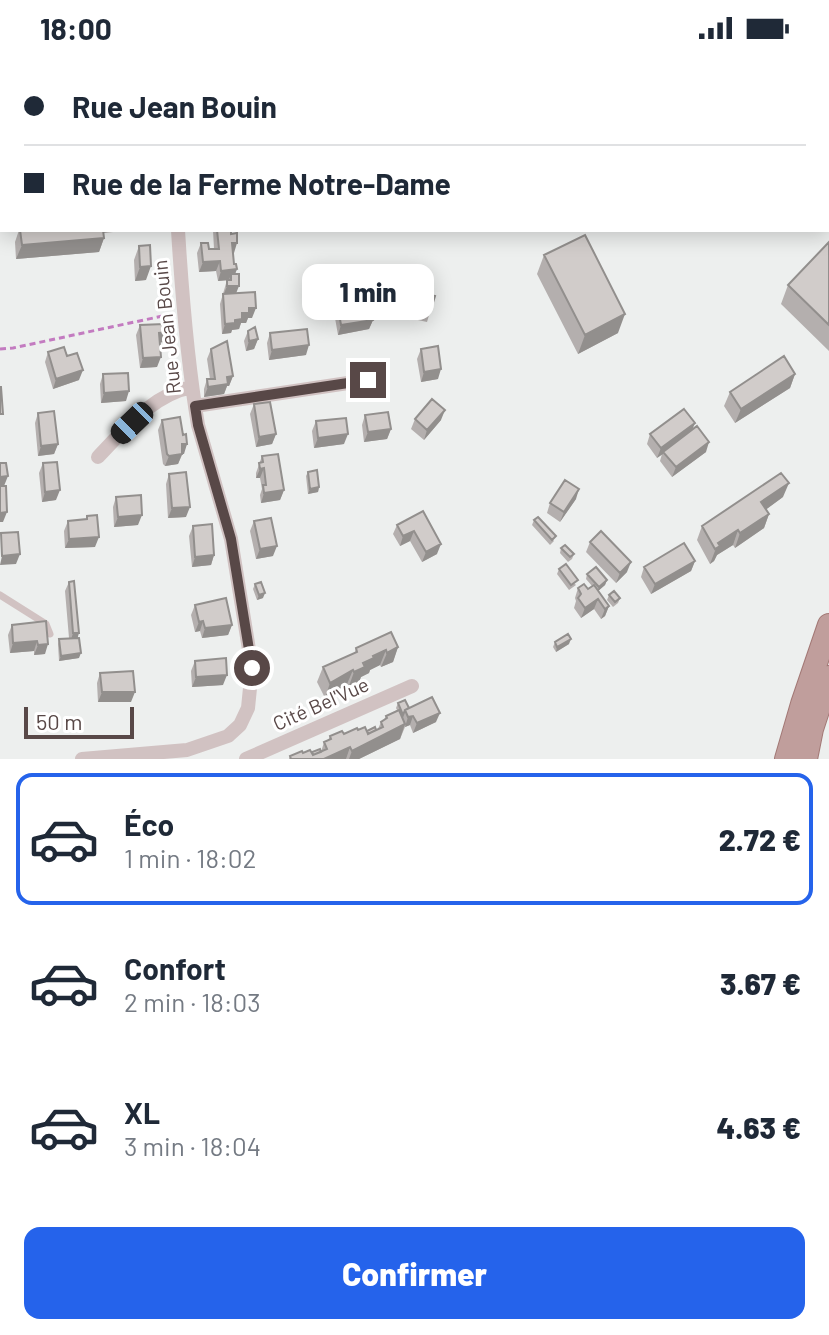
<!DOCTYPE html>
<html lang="fr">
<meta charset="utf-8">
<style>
body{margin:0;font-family:Barlow,sans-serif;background:#f6f6f7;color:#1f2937;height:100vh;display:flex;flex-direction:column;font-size:30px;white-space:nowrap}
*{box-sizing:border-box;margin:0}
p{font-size:26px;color:#747a83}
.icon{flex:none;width:44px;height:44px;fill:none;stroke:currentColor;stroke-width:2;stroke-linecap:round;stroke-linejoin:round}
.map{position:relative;height:703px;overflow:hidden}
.panel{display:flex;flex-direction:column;background:#fff;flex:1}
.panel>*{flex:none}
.guide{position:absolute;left:0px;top:0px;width:830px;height:176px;box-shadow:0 4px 20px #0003;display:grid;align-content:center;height:176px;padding:0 24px;background:#fff}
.scale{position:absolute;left:24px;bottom:20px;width:110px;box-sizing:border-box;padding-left:8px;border:4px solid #584847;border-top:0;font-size:22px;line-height:28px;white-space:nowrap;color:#584847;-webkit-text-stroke:6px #fff;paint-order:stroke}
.end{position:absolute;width:36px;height:36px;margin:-18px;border:10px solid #584847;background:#fff;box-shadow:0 0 0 4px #fff}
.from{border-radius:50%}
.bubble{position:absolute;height:56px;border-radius:16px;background:#fff;box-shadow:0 4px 20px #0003;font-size:26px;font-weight:800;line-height:56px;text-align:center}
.car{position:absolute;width:24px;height:48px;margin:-24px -12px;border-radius:10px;box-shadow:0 0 6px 2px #0007;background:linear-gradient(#222 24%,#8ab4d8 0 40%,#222 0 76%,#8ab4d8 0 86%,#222 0)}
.guide b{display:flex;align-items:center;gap:28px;height:76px;font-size:30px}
.guide b+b{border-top:2px solid #e0e1e3}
.guide i{width:20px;height:20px;background:#1f2937}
ul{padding:14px 0 0;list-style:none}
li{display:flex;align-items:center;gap:24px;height:132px;margin:0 16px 12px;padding:0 8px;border:4px solid transparent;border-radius:16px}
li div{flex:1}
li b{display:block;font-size:30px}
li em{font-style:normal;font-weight:800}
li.current{border-color:#2563eb}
li>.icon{width:72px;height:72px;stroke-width:1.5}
.cta{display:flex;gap:16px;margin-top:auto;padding:16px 24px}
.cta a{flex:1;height:92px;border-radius:16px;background:#2563eb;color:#fff;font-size:32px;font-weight:800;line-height:92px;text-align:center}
.status{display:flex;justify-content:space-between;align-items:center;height:56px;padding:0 40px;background:#fff;direction:ltr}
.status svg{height:22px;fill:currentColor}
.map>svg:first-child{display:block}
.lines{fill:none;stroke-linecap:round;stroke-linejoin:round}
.trunk-casing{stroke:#a27875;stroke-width:24}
.path{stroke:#c37bc0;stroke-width:3;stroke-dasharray:6 4;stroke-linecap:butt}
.service{stroke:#d1c2c2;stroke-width:7}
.minor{stroke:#d1c2c2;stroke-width:14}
.trunk{stroke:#c09e9c;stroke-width:22}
.wall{fill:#b4afae}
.shaded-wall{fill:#928f8d}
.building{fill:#d1ccca;stroke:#928f8d;stroke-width:2}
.route{stroke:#584847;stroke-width:10}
.labels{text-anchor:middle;stroke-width:6;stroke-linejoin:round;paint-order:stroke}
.street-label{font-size:20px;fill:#584847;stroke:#fff}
</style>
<div class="status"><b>18:00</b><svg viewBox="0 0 49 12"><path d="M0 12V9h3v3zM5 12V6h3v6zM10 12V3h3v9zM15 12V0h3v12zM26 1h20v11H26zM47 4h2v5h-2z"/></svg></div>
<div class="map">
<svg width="829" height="703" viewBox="0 0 829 703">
<rect width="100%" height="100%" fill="#edefee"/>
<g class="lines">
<g class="trunk-casing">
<path id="trunk" d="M786,703L802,648L829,569
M806,703L812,673L829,621"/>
</g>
<path class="path" d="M0,293L13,292L172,258"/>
<path class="service" d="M0,539L46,568L50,578"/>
<path class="minor" d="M164,0L165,2
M674,0V2
M195,350L368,324
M98,401C124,374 153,338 192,331
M82,703L187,694L228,680L240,669L248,652L252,612L231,483L198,369C187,304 182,239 178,174
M246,703L412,630"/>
<use href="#trunk" class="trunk"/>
</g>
<path class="wall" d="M19,174H131L104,177V182L99,196L16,203L15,186Z
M213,174H235L231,175L234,208L237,213L235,218L236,237L252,262H248L246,267H241L239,273L232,274L231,277L222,278L220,248L227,224H229L218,225L216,215L199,216L197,197L201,187L209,193H214Z
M829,186V295L781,248L788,229Z
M139,190L146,224L135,225L134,204Z
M544,199L618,277L578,298L537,218Z
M397,232L430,256L427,266L390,258L393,242Z
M338,252L373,264L369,273L338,279L335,262Z
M140,269L169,276L166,286H160L157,311L140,312L136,279Z
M248,275L258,283L254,293L246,295L244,285Z
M270,277L306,299L269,304L267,287Z
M211,293L233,320L229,330H227L224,338L204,341V333L207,323H210L207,303Z
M421,293L438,323L421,326L417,303Z
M48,296L67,300L79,324L53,333L45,306Z
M103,318L126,345L101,347L100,328Z
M795,318L790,332L735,367L724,350L730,336Z
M254,348L276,378L272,388L256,391L250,358Z
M38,357L58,388L54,398L38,400L35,367Z
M365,359L391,373L387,383L364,386L362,369Z
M415,363L441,364L424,384L411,373Z
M162,364L183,379L187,388L178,408L165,410L163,408L158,374Z
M316,365L344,388L314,392L312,375Z
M693,373L706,396L672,421L660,405L662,398L657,402L647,388L650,378Z
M262,400L284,434L280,444L261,447L260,439L262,433L260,422H256V417Z
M43,407L56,444L42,446L39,417Z
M308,416L319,431L318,436L308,438L306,420Z
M169,418L186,461L168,462L166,428Z
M116,441L138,469L114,471L113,451Z
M783,441L766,453L769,458L764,472L735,492L733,489L717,499L714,505L710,508L697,484L702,470Z
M576,443L560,466L547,457L550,447Z
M423,455L437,498L422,506L410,485L400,490L393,478L397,469Z
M87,460L95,491L65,492L64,475L68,465L85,464Z
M534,464L554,485L550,489L532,469Z
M254,465L273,500L256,503L250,475Z
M193,470L214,499L211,509L192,511L189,480Z
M590,486L627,516L616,527L586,496Z
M561,492L574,498L572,503L568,506L560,497Z
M695,505L691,515L651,538L641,521L644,511Z
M559,513L576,529L569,534L557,518Z
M587,518L607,524L605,529L598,535L609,550L605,560L601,563L594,553L581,562L574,552L576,545L575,542L578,532L588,533L592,530L586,523Z
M69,526L78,582L79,602L59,605L58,588L59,583L69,582L65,535Z
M255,528L263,542L257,544L253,533Z
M609,539L620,542L618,547L613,551L607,544Z
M195,549L232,569L228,579L202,582L200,575L195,576L191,559Z
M46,565L45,598L34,599V595L10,597L8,579L12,569Z
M555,586L569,588L556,596L553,591Z
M398,591L393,606L381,611L380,609L370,614L369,617L361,621L359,626L349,630L347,628L325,642L317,626L323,611L355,597L356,592Z
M195,605L223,629L192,631L191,615Z
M100,617L131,646H98L97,627Z
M398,647L436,666L413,677L410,669L405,671L400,683L359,703H289L290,700L303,697L321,696L324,686L328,685L330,680L358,674L367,675L378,673L381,666L384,664L386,660L397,654L396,652Z"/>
<path class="shaded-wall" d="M588,0H610L606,2H584Z
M0,92H2V111H0Z
M52,174H131L50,181Z
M104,182L99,196L16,203L22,189Z
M232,187H237L234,197H228Z
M220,205L216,215L199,216L203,206Z
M151,210L146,224L135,225L140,211Z
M237,213L233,223L231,218L229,224L218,225L221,215Z
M227,230H239L235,240H223Z
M249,252H256L252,262H248L246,267H241L239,273L232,274L231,277L222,278L225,268L235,264Z
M625,258L618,277L578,298L585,279Z
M373,264L369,273L338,279L341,269Z
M169,276L166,286L155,287L159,277Z
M258,283L254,293L246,295L249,285Z
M309,289L306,299L269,304L272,294Z
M161,301L157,311L140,312L143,302Z
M441,313L438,323L421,326L424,316Z
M83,314L79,324L53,333L56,323Z
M795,318L790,332L735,367L741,353Z
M233,320L229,330H227L224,338L204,341L208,331L227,321Z
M129,335L126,345L101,347L104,337Z
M445,354L441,364L424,384L427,374Z
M695,367L691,377L663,396V398L657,402L661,392Z
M391,373L387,383L364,386L368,376Z
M276,378L272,388L256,391L259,381Z
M348,378L344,388L314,392L318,382Z
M709,386L706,396L672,421L676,411Z
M58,388L54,398L38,400L41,390Z
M182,388H187L184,398H179Z
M182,398L178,408L165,410L169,400Z
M264,412L260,422H256L260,413Z
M8,420L4,430H0V421Z
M789,427L783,441L756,461L761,446Z
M319,431L318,436L308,438L310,433Z
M579,433L576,443L560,466L564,456Z
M60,434L56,444L42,446L45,436Z
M284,434L280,444L261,447L264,437Z
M190,451L186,461L168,462L172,452Z
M7,456L3,466H0V457Z
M769,458L764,472L735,492L740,477Z
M142,459L138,469L114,471L118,461Z
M738,474L733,489L717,499L714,505L710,508L718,487Z
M414,475L410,485L400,490L403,480Z
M99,481L95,491L65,492L69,483Z
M441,488L437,498L422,506L426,496Z
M277,490L273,500L256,503L260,493Z
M20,498L16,508L0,509L2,500Z
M214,499L211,509L192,511L195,501Z
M695,505L691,515L651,538L655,528Z
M631,506L627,516L616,527L620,517Z
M607,524L605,529L597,536L599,531Z
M265,537L263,542L257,544L259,539Z
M598,543L594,553L581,562L585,552Z
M609,550L605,560L601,563L605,553Z
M203,565L200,575L195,576L199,566Z
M232,569L228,579L202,582L205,572Z
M73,577H79L76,587H70Z
M571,583L569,588L556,596L557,591Z
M37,585L34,595L10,597L13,587Z
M48,588L45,598L34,599L38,589Z
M398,591L393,606L381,611L387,597Z
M386,594L380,609L370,614L369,617L361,621L359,626L349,630L354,616L373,600Z
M81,597L79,602L59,605L61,600Z
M353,614L347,628L325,642L330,627Z
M227,619L223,629L192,631L196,621Z
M102,636H135L131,646H98Z
M440,657L436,666L413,677L417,667Z
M413,660L410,669L405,671L408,661Z
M405,668L400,683L359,703H349L352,695Z
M350,691L346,703H324Z"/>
<path class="building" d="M0,0H103V2H2V29H0Z
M208,0H318V2H209Z
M491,0H542L543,2H488Z
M552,0H588L584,2H554Z
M809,0H829L828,110V2H805Z
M0,36H2V92H0Z
M20,174H103L104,182L22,189Z
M217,174H231V178L237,177V187H232L234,208H236L237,213L221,215L220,205L203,206L201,187H208L209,193H219Z
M585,179L625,258L585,279L544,199Z
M829,186V269L788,229Z
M150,189L151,210L140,211L139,190Z
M231,218H239V230H227V224H231Z
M397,232L435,240L430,256L394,248Z
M255,236L256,252H249V257H242V263L235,264V267L225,268L223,238Z
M370,247L373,264L341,269L338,252Z
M164,268L169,276L159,277L161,301L143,302L140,269Z
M255,271L258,283L249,285L248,275Z
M307,273L309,289L272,294L270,277Z
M227,285L233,320L227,321L228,328L208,331L207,323H215L211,293Z
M438,290L441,313L424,316L421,293Z
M64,291L67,300L77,297L83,314L56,323L48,296Z
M784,300L795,318L741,353L730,336Z
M128,317L129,335L104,337L103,318Z
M0,331H1L3,358H0Z
M432,343L445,354L427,374L415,363Z
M270,346L276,378L259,381L254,348Z
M684,353L695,367L661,392L650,378Z
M54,355L58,388L41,390L38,357Z
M388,356L391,373L368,376L365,359Z
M180,361L183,379L186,378L187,388H182V398L169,400L167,398L162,364Z
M346,362L348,378L318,382L316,365Z
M697,370L709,386L676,411L663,396Z
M278,398L284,434L264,437L263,429H266L264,412L260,413L259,407L263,406L262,400Z
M57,406L60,434L45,436L43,407Z
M0,407H6L8,420L0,421Z
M317,414L319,431L310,433L308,416Z
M186,416L190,451L172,452L169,418Z
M781,417L789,427L761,446L769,458L740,477L738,474L718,487L720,490L715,493L702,470Z
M565,424L579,433L564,456L550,447Z
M0,430H6L7,456L0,457Z
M141,439L142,459L118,461L116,441Z
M423,455L441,488L426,496L414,475L403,480L397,469Z
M97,459L99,481L69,483L68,465L87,463V460Z
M538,461L556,480L552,484L534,464Z
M271,462L277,490L260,493L254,465Z
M212,468L214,499L195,501L193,470Z
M601,475L631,506L620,517L590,486Z
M18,476L20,498L2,500L1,477Z
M684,487L695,505L655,528L644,511Z
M565,489L574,498L570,501L561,492Z
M566,508L578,524L571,529L559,513Z
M596,511L607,524L599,531L587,518Z
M74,525L79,577H73L69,526Z
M261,526L265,537L259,539L255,528Z
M584,528L588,533L594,529L609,550L605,553L598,543L585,552L578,542L581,538L578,532Z
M614,535L620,542L615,546L609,539Z
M226,542L232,569L205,572L203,565L199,566L195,549Z
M46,565L48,588L38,589L37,585L13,587L12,569Z
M391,576L398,591L387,597L386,594L373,600L374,602L363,607L365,611L354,616L353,614L330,627L323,611L357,596L356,592Z
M568,578L571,583L557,591L555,586Z
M79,582L81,597L61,600L59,583Z
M226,602L227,619L196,621L195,605Z
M133,615L135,636H102L100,617Z
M432,641L440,657L417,667L413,660L408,661L405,654Z
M405,644L409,652L405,654L403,659L398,647Z
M399,654L405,668L352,695L350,691L324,703H291L290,700L302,695L303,697L310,694L313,699L327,693L324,686L331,683L330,680L342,675L344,678L357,672L358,674L365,671L368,678L383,671L381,666L387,662L386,660Z
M375,671L376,674L368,678L367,675Z
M320,693L321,696L313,699L312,696Z"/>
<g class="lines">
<path class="route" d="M252,612L231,483L198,369L195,350L368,324"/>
</g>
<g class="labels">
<g class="street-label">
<text transform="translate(167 271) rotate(-96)" y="7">Rue Jean Bouin</text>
<text transform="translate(321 648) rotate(-24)" y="7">Cité Bel'Vue</text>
</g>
</g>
</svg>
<div class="scale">50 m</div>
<i class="end from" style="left:252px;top:612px"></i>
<i class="end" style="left:368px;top:324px"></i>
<div class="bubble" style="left:302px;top:208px;width:132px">1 min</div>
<i class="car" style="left:132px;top:367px;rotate:226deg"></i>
<div class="guide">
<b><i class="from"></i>Rue Jean Bouin</b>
<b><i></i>Rue de la Ferme Notre-Dame</b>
</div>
</div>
<section class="panel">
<ul>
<li class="current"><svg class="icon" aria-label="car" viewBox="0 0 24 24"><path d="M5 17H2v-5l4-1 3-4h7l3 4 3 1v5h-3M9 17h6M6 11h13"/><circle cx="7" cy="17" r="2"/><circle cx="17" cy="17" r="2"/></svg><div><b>Éco</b><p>1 min · 18:02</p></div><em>2.72 €</em></li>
<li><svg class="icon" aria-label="car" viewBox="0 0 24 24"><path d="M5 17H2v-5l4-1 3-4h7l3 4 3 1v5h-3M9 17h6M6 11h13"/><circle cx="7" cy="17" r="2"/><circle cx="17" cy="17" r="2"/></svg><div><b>Confort</b><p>2 min · 18:03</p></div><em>3.67 €</em></li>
<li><svg class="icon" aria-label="car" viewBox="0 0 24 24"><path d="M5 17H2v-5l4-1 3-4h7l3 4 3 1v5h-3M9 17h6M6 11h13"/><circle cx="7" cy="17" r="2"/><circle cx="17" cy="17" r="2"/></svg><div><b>XL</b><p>3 min · 18:04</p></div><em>4.63 €</em></li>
</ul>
<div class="cta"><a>Confirmer</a></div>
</section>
